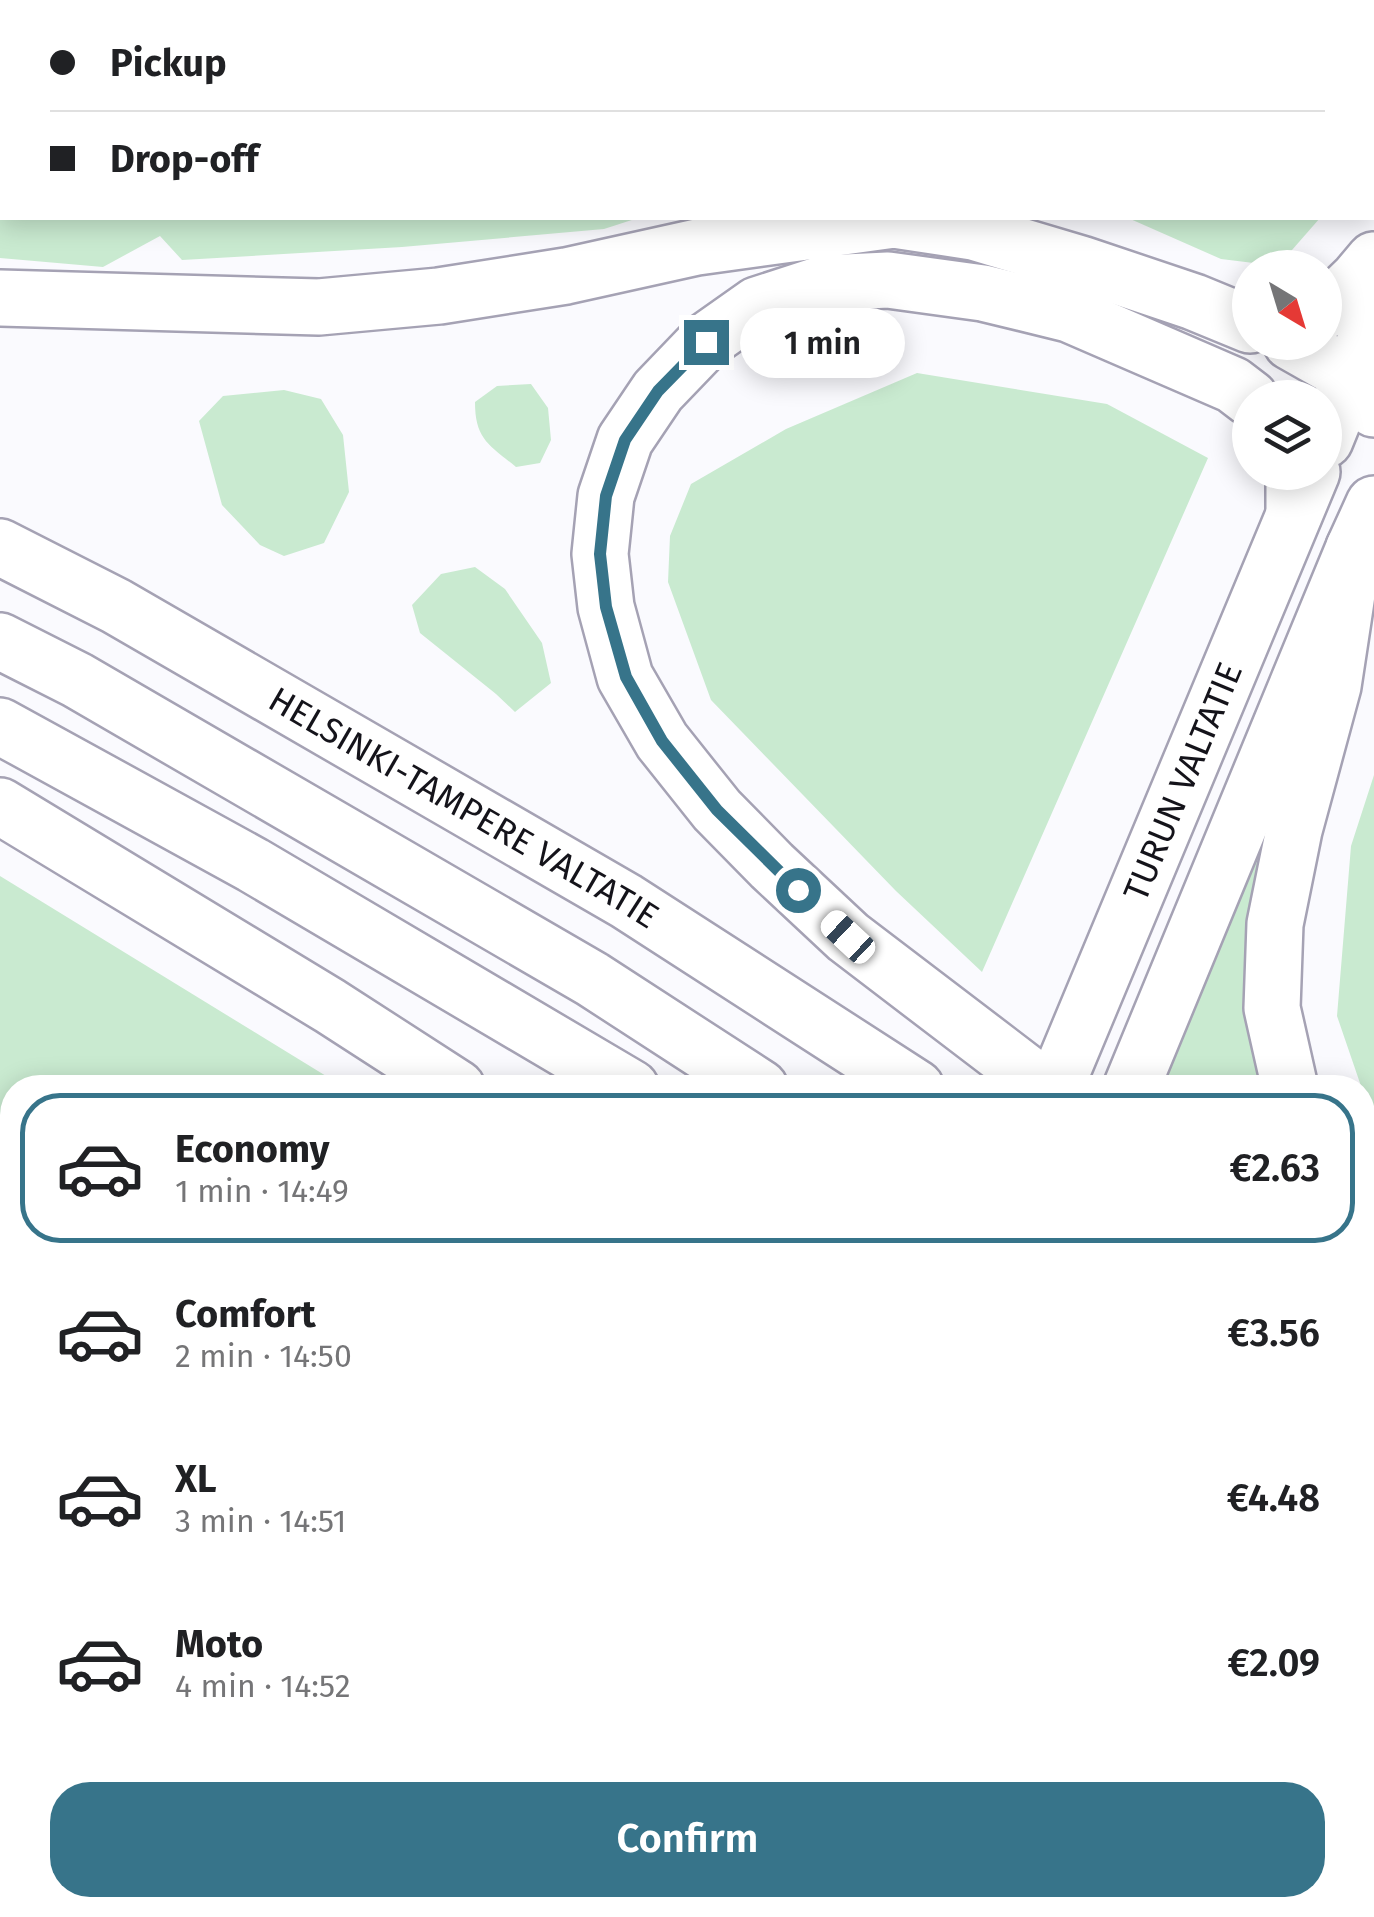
<!DOCTYPE html>
<meta charset="utf-8">
<style>
body{margin:0;font-family:"Fira Sans",sans-serif;background:#f6f6f6;color:#202124;height:100vh;display:flex;flex-direction:column;font-size:38px;white-space:nowrap}
*{box-sizing:border-box;margin:0}
p{font-size:32px;color:#757577}
.icon{flex:none;width:55px;height:55px;fill:none;stroke:currentColor;stroke-width:2;stroke-linecap:round;stroke-linejoin:round}
.map{position:relative;flex:1;overflow:hidden}
.side{position:absolute;left:0px;top:1075px;width:1375px;height:842px;display:flex;flex-direction:column;background:#fff;border-radius:40px 40px 0 0;box-shadow:0 5px 25px #0003}
.side>*{flex:none}
.guide{position:absolute;left:0px;top:0px;width:1375px;height:220px;box-shadow:0 5px 25px #0003;display:grid;align-content:center;height:220px;padding:0 50px;background:#fff}
.needle{width:65px;rotate:142deg}
.tools{position:absolute;left:1232px;top:250px;display:grid;gap:20px}
.tools a{display:grid;place-items:center;width:110px;height:110px;border-radius:50%;background:#fff;box-shadow:0 5px 25px #0003;font-size:50px}
.end{position:absolute;width:45px;height:45px;margin:-22px;border:12px solid #37748a;background:#fff;box-shadow:0 0 0 5px #fff}
.from{border-radius:50%}
.bubble{position:absolute;height:70px;border-radius:35px;background:#fff;box-shadow:0 5px 25px #0003;font-size:32px;font-weight:600;line-height:70px;text-align:center}
.car{position:absolute;width:30px;height:60px;margin:-30px -15px;border-radius:12px;box-shadow:0 0 8px 2px #0007;background:linear-gradient(#fff 24%,#345 0 40%,#fff 0 76%,#345 0 86%,#fff 0)}
.guide b{display:flex;align-items:center;gap:35px;height:95px;font-size:38px}
.guide b+b{border-top:2px solid #e0e0e0}
.guide i{width:25px;height:25px;background:#202124}
ul{padding:18px 0 0;list-style:none}
li{display:flex;align-items:center;gap:30px;height:150px;margin:0 20px 15px;padding:0 30px;border:5px solid transparent;border-radius:40px}
li div{flex:1}
li b{display:block;font-size:38px}
li em{font-style:normal;font-weight:600}
li.current{border-color:#37748a}
li>.icon{width:90px;height:90px;stroke-width:1.5}
.cta{display:flex;gap:20px;margin-top:auto;padding:20px 50px}
.cta a{flex:1;height:115px;border-radius:40px;background:#37748a;color:#fff;font-size:40px;font-weight:600;line-height:115px;text-align:center}
.map>svg:first-child{display:block}
.green{fill:#c9ead0}
.lines{fill:none;stroke-linecap:round;stroke-linejoin:round}
.stream{stroke:#71a2b9;stroke-width:10}
.service-casing{stroke:#a5a2b4;stroke-width:22}
.secondary-casing{stroke:#a5a2b4;stroke-width:52}
.trunk-casing{stroke:#a5a2b4;stroke-width:60}
.motorway-casing{stroke:#a5a2b4;stroke-width:60}
.path{stroke:#8e8d93;stroke-width:6;stroke-dasharray:8 8;stroke-linecap:butt}
.service{stroke:#fff;stroke-width:18}
.secondary{stroke:#fff;stroke-width:48}
.trunk{stroke:#fff;stroke-width:55}
.motorway{stroke:#fff;stroke-width:55}
.route{stroke:#37748a;stroke-width:12}
.labels{text-anchor:middle;stroke-width:9;stroke-linejoin:round;paint-order:stroke}
.street-label{font-size:35px;fill:#14131a;stroke:#fff}
</style>
<div class="map">
<svg width="1374" height="1917" viewBox="0 0 1374 1917">
<rect width="100%" height="100%" fill="#fafafe"/>
<path class="green" d="M0,196H2V218H638L604,229L402,247L182,260L160,236L103,267L0,258Z
M1128,218H1320L1278,266L1221,259Z
M917,373L1107,404L1208,458L982,972L896,891L711,700L668,582L670,536L691,484L786,429Z
M531,384L548,408L551,440L540,463L516,467C489,445 475,439 475,402L497,386Z
M284,390L321,399L343,435L349,492L324,543L284,556L260,545L222,505L199,421L223,396Z
M475,567L505,589L542,643L551,683L515,712L496,694L420,633L412,605L441,574Z
M1374,775V1124L1337,1016L1351,846Z
M1264,842L1273,1087L1161,1088Z
M0,876L344,1087L12,1088V1605L0,1594Z
M1363,1731L1374,1749V1917H913L910,1905H1362Z
M399,1905H602L597,1917H420Z"/>
<g class="lines">
<path class="stream" d="M98,2V0
M0,169L2,167"/>
<g class="service-casing">
<path id="service" d="M296,1917L301,1905"/>
</g>
<g class="secondary-casing">
<path id="secondary" d="M0,1733L12,1744
M222,1905L239,1917"/>
</g>
<g class="trunk-casing">
<g id="trunk">
<path d="M1325,440L1374,319"/>
<path id="s1" d="M1055,1088L1312,472"/>
<path d="M1131,1088L1354,548L1374,504"/>
<path d="M97,1917L103,1905"/>
<path d="M166,1917L177,1905"/>
<path d="M712,1917L717,1905"/>
<path d="M786,1917L791,1905"/>
</g>
</g>
<g class="motorway-casing">
<g id="motorway">
<path d="M0,298L319,307L439,296L566,276L697,247L894,220L973,232L1081,264L1194,302L1250,325"/>
<path d="M1325,311L1358,279L1374,260"/>
<path d="M1291,342L1351,376L1374,409"/>
<path d="M1294,472V514"/>
<path id="s2" d="M0,547L116,606L626,901L916,1088"/>
<path d="M0,641L77,680L592,979L760,1088"/>
<path d="M0,726L253,865L631,1088"/>
<path d="M0,806L330,1006L457,1088"/>
<path d="M1046,1088L848,937L772,866L717,810L662,741L625,677L606,607L600,554L606,496L625,440L658,391L706,341L757,305L825,283L888,280L983,293L1069,314L1233,385L1250,398"/>
<path d="M1290,1088L1272,1008L1275,924L1294,830L1333,686L1354,548"/>
<path d="M1362,1224L1374,1239"/>
<path d="M1362,1324L1374,1332"/>
<path d="M1362,1408L1374,1416"/>
<path d="M1362,1503L1374,1512"/>
<path d="M1362,1633L1374,1646"/>
</g>
</g>
<path class="path" d="M1362,1141L1374,1162
M0,1656L12,1667
M0,1896L3,1917
M325,1905L343,1917"/>
<use href="#service" class="service"/>
<use href="#secondary" class="secondary"/>
<use href="#trunk" class="trunk"/>
<use href="#motorway" class="motorway"/>
</g>
<g class="lines">
<path class="route" d="M706,342L658,391L625,440L606,496L600,554L606,607L626,677L662,741L717,810L798,890"/>
</g>
<g class="labels">
<g class="street-label">
<text dy="12" stroke="none"><textPath href="#s1" startOffset="332">TURUN VALTATIE</textPath></text>
<text dy="12" stroke="none"><textPath href="#s2" startOffset="532">HELSINKI-TAMPERE VALTATIE</textPath></text>
</g>
</g>
</svg>
<div class="tools">
<a><svg class="needle" viewBox="-14 -14 28 28"><path d="M0-13l5 13h-10z" fill="#e53935"/><path d="M0 13l5-13h-10z" fill="#757577"/></svg></a>
<a><svg class="icon" aria-label="layers" viewBox="0 0 24 24"><path d="M12 4l9 5-9 5-9-5zM3 14l9 5 9-5"/></svg></a>
</div>
<i class="end from" style="left:798px;top:890px"></i>
<i class="end" style="left:706px;top:342px"></i>
<div class="bubble" style="left:740px;top:308px;width:165px">1 min</div>
<i class="car" style="left:848px;top:937px;rotate:313deg"></i>
<div class="guide">
<b><i class="from"></i>Pickup</b>
<b><i></i>Drop-off</b>
</div>
<section class="side">
<ul>
<li class="current"><svg class="icon" aria-label="car" viewBox="0 0 24 24"><path d="M5 17H2v-5l4-1 3-4h7l3 4 3 1v5h-3M9 17h6M6 11h13"/><circle cx="7" cy="17" r="2"/><circle cx="17" cy="17" r="2"/></svg><div><b>Economy</b><p>1 min · 14:49</p></div><em>€2.63</em></li>
<li><svg class="icon" aria-label="car" viewBox="0 0 24 24"><path d="M5 17H2v-5l4-1 3-4h7l3 4 3 1v5h-3M9 17h6M6 11h13"/><circle cx="7" cy="17" r="2"/><circle cx="17" cy="17" r="2"/></svg><div><b>Comfort</b><p>2 min · 14:50</p></div><em>€3.56</em></li>
<li><svg class="icon" aria-label="car" viewBox="0 0 24 24"><path d="M5 17H2v-5l4-1 3-4h7l3 4 3 1v5h-3M9 17h6M6 11h13"/><circle cx="7" cy="17" r="2"/><circle cx="17" cy="17" r="2"/></svg><div><b>XL</b><p>3 min · 14:51</p></div><em>€4.48</em></li>
<li><svg class="icon" aria-label="car" viewBox="0 0 24 24"><path d="M5 17H2v-5l4-1 3-4h7l3 4 3 1v5h-3M9 17h6M6 11h13"/><circle cx="7" cy="17" r="2"/><circle cx="17" cy="17" r="2"/></svg><div><b>Moto</b><p>4 min · 14:52</p></div><em>€2.09</em></li>
</ul>
<div class="cta"><a>Confirm</a></div>
</section>
</div>
